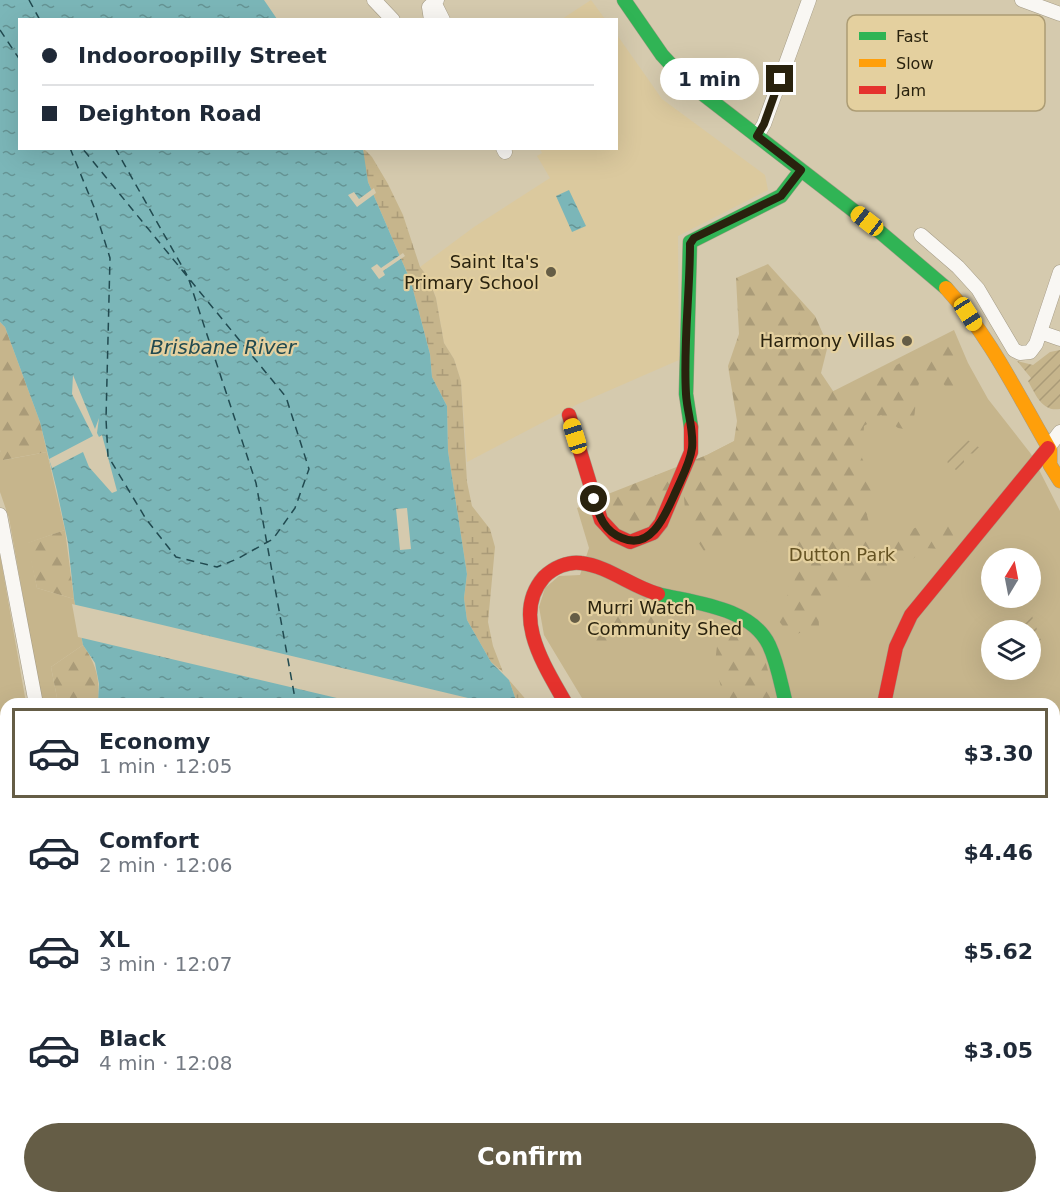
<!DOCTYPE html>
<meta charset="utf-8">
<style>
body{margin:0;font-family:"DejaVu Sans",sans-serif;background:#f2f2f3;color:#1f2937;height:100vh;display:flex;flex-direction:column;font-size:22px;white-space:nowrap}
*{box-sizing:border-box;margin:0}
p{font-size:20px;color:#747a83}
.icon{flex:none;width:33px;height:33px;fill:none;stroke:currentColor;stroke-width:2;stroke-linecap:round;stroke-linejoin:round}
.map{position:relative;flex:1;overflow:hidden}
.side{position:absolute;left:0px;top:698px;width:1060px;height:506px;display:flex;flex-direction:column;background:#fff;border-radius:18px 18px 0 0;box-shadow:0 6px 24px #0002}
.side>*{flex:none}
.top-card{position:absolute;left:18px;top:18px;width:600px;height:132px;border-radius:0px;box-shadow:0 6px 24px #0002;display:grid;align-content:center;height:132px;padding:0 24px;background:#fff}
.needle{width:39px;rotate:10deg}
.controls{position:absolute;left:981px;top:548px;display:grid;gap:12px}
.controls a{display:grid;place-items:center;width:60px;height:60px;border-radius:50%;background:#fff;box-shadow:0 6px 24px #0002;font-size:30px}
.end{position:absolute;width:27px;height:27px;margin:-14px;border:8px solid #29220e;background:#fff;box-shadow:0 0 0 3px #fff}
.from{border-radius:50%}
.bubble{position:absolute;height:42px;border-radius:21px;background:#fff;box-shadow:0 6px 24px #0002;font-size:20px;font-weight:700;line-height:42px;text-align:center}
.car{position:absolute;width:18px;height:36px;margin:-18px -9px;border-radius:8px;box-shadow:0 0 4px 2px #0007;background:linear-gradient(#f5c518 24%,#345 0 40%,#f5c518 0 76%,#345 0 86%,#f5c518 0)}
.top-card b{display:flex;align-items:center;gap:21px;height:57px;font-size:22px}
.top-card b+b{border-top:2px solid #e0e1e3}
.top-card i{width:15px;height:15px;background:#1f2937}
ul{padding:10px 0 0;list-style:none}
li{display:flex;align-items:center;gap:18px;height:90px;margin:0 12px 9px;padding:0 12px;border:3px solid transparent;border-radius:0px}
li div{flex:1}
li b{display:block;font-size:22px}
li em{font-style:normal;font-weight:700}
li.active{border-color:#655d46}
li>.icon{width:54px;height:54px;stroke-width:1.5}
.cta{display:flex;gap:12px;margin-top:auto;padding:12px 24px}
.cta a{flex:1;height:69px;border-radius:36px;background:#655d46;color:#fff;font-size:24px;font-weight:700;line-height:69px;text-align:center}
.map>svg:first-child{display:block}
.built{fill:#dbc99e}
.green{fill:#c6b58c;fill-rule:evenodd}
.forest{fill:url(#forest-firs)}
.wetland{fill:url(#wetland-marsh)}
.cemetery{fill:url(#cemetery-stones)}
.garden{fill:url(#garden-furrows)}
.water{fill:url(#water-ripples)}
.pier{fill:#d5caae}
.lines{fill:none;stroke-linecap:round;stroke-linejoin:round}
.ferry{stroke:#214a50;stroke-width:1.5;stroke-dasharray:8 6;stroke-linecap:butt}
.street-casing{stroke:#a49b86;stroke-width:15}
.fast-casing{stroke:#a49b86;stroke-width:15}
.slow-casing{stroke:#a49b86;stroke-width:15}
.jam-casing{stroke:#a49b86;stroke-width:15}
.street{stroke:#f9f7f3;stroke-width:14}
.fast{stroke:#30b455;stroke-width:14}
.slow{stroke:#ff9f0a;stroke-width:14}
.jam{stroke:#e5322d;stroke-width:14}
.route{stroke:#29220e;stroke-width:8}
.poi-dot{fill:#655d46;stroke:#e4d09f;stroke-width:2}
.labels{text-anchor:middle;stroke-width:4.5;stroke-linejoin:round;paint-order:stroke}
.poi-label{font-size:18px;fill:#29220e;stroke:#e4d09f;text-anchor:end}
.park-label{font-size:18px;fill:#655323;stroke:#e4d09f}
.water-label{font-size:20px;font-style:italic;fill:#214a50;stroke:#e4d09f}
.key{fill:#e4d09f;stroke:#ac9c74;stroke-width:1.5}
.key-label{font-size:16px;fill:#29220e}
</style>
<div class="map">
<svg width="1060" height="1202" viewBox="0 0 1060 1202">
<defs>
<pattern id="forest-firs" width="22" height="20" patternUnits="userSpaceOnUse" patternTransform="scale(1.5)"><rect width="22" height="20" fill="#c6b58c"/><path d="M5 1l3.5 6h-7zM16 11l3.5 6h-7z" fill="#aa9b78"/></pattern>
<pattern id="wetland-marsh" width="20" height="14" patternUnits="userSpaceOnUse" patternTransform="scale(1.5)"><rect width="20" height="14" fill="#c6b58c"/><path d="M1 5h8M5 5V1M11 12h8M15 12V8" fill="none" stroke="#aa9b78"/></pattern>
<pattern id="cemetery-stones" width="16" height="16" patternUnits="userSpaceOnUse" patternTransform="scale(1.5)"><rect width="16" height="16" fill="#c6b58c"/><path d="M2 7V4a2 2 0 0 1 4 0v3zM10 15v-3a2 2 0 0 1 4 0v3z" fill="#aa9b78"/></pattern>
<pattern id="garden-furrows" width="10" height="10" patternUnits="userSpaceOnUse" patternTransform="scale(1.5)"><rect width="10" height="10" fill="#c6b58c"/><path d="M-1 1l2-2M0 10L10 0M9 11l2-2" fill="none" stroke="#aa9b78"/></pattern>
<pattern id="water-ripples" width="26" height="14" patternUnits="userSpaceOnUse" patternTransform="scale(1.5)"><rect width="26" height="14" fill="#7bb6b8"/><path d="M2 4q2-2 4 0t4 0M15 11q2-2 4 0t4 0" fill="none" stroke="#659494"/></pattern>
</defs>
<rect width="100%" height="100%" fill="#d5caae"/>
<path class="built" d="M591,0L605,19H562Z
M617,35L662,99L765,175L768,190L678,236L679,360L578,404L467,462L461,381L454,359L444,343L436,298L428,277L420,267L474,227L550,178L537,156L542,153L540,149L616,148Z"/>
<path class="green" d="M954,330L968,363L988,399L1031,454L1060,511V797L1055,799L1054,704L585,703L544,635L539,607L545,588L559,576L580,575L589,548L577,508L707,455ZM992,558H1030V597H992ZM992,630H1030V669H992Z
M0,450L4,460L47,452L65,530L28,543L37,588L74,599L83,645L51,667L58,703H42L9,518L0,492Z
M0,554L26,703L6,704V1175L0,1181Z"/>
<path class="forest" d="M768,264L815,316L828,345L821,373L833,391L874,385L885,372L910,357L921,361L928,350L952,338C958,349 954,357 951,368L959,386L949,391L942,382L919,383C914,400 917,417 910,430L898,428L881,415L864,426L862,458L880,497L867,515L873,538C900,536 922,522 949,521L956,535L941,549L924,548L911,561L877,570L867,597L851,585L818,605L819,627L790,636L776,617L794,583L799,548L736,535L704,551L686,523L684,497L669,496C655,519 651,531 622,528L611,508L608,494L707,455L734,441L737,421L728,366L739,334L736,278Z
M0,322L5,327L40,422L47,452L3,460L0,450Z
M65,530L74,599L37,588L27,543Z
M616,609L668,621L666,631L656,637L618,633L607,643L594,648L583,636C590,618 598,612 616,609Z
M730,624L743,630L744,644L757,647L765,660L777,703H725L715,663L719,629Z
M83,645C97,665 100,680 98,703H58L51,667Z
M1060,821V1004L1055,995L1054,824Z
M30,1197H134V1202H26Z"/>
<path class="wetland" d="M364,149L372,157L388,184L403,215L420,267L428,277L436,298L444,343L454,359L461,381L467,482L472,506L490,529L495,547L488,622L493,646L503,672L491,662L467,620L464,598L467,574L448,451L447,406L432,377L430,354L411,282L368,182L362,156Z
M509,680L529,703H517Z
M502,1197H550L548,1202H502Z"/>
<path class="cemetery" d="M1055,901L1060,902V1202H647L633,1197H1054Z"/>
<path class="garden" d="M1060,350V409C1042,412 1036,395 1028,381L1031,378L1017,361L1033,365L1050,352Z
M966,439L980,448L975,454L968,453L963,456L965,467L960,473L948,464L947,460L962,440Z
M1032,616L1041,640L1031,644L1030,630H1022L1019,621Z"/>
<path class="water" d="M0,0H264L277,19L20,20V148L363,149L368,182L411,282L430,354L432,377L447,406L448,451L467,574L464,598L467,620L491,662L509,680L517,703H98L99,684L95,663L83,645L74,599L68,543L57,491L40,422L5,327L0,322Z
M569,190L586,226L572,232L556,196Z
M134,1197H502V1202H134Z"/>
<path class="pier" d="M374,188L376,193L357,207L348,195L354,192L359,199Z
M403,253L405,256L383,271L385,275L379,279L371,268L377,264L381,268Z
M73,375L95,429L99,418L97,433L99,437L102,435L117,491L112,493L89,467L83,452L52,468L49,459L93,436L72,394Z
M407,508L411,549L400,550L396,509Z
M72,604L133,618L489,703H358L78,637Z"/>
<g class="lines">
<path class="ferry" d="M29,0L40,20
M0,30L20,60
M70,148L94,207L110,258L106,419L108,456L146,519L176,557L217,567L237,559L273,539L295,508L309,469L286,397L82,148
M115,148L187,275
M189,280L256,483L296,704
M291,1202L292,1197"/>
<g class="street-casing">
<path id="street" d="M374,0L393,20
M1022,0L1060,14
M434,2L443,20
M431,20L429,7L437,0
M757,136L764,124L809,0
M503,148L505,152
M921,235L958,267L978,289L1014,350L1020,353L1030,352L1036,344L1060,272
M1040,332L1060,339
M1048,448L1060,432
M0,515L36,704
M0,1194L6,1190
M598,1198L623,1202"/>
</g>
<g class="fast-casing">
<path id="fast" d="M624,0L662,55L686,81L867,221L946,288
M691,427L686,394L690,242L781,196L801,170
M658,594C694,603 751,607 769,645C778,664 781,685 786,704"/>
</g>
<g class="slow-casing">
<path id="slow" d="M946,288C989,335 1018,395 1050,450V465L1060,481
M598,1197L601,1202"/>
</g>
<g class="jam-casing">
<path id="jam" d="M569,415L601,520L615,535L630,542L653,533L661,523L691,452V427
M566,704C546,668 510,616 544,577C553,568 568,561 581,563C608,566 632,587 658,594
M884,704L896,647L911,615L1048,448"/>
</g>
<use href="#street" class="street"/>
<use href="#fast" class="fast"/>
<use href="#slow" class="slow"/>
<use href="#jam" class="jam"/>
</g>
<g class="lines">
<path class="route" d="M594,499C599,516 604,531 622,538C652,551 666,513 676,491C682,477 690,463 692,448C694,430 687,412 686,394C683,344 690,293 690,244L694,238L781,196L801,170L757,136L764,124L780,79"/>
</g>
<g class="poi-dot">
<circle cx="551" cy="272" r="6"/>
<circle cx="907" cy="341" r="6"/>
<circle cx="575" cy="618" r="6"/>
</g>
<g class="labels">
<g class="poi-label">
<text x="539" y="268">Saint Ita's<tspan x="539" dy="21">Primary School</tspan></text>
<text x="895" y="347">Harmony Villas</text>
<text x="587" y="614" text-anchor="start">Murri Watch<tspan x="587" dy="21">Community Shed</tspan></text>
</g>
<g class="park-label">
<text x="842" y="561">Dutton Park</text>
</g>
<g class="water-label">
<text x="223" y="354">Brisbane River</text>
</g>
</g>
<rect x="847" y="15" width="198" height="96" rx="9" class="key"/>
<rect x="859" y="32" width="27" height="8" fill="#30b455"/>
<rect x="859" y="59" width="27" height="8" fill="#ff9f0a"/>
<rect x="859" y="86" width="27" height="8" fill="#e5322d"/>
<g class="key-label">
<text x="896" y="42">Fast</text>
<text x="896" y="69">Slow</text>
<text x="896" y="96">Jam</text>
</g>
</svg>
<div class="controls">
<a><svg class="needle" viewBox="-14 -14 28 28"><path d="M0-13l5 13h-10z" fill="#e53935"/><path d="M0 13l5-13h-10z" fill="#747a83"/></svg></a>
<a><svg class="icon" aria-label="layers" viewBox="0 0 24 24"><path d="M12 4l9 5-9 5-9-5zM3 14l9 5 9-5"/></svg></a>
</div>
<i class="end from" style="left:594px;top:499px"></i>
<i class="end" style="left:780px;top:79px"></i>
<div class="bubble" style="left:660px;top:58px;width:99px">1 min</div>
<i class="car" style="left:867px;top:221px;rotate:308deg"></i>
<i class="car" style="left:968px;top:314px;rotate:147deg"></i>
<i class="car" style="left:575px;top:436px;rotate:343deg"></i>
<div class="top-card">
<b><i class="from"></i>Indooroopilly Street</b>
<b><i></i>Deighton Road</b>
</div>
<section class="side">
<ul>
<li class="active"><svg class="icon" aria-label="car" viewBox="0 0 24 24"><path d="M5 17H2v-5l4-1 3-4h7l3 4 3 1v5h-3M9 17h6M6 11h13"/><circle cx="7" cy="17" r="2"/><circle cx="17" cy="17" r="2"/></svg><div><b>Economy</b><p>1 min · 12:05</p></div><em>$3.30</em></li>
<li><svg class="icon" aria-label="car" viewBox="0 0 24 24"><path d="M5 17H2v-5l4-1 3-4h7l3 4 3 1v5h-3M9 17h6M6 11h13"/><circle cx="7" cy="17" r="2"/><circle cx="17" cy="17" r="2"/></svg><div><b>Comfort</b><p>2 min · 12:06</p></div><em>$4.46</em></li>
<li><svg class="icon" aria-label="car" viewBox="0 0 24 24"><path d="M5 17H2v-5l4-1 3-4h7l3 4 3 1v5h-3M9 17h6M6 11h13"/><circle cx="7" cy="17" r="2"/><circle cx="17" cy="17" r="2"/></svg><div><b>XL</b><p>3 min · 12:07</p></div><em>$5.62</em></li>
<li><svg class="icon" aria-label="car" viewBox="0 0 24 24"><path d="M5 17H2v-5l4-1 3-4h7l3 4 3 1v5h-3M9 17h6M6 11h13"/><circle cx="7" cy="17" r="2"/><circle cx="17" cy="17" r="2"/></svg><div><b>Black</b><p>4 min · 12:08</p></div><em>$3.05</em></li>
</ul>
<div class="cta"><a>Confirm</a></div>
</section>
</div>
